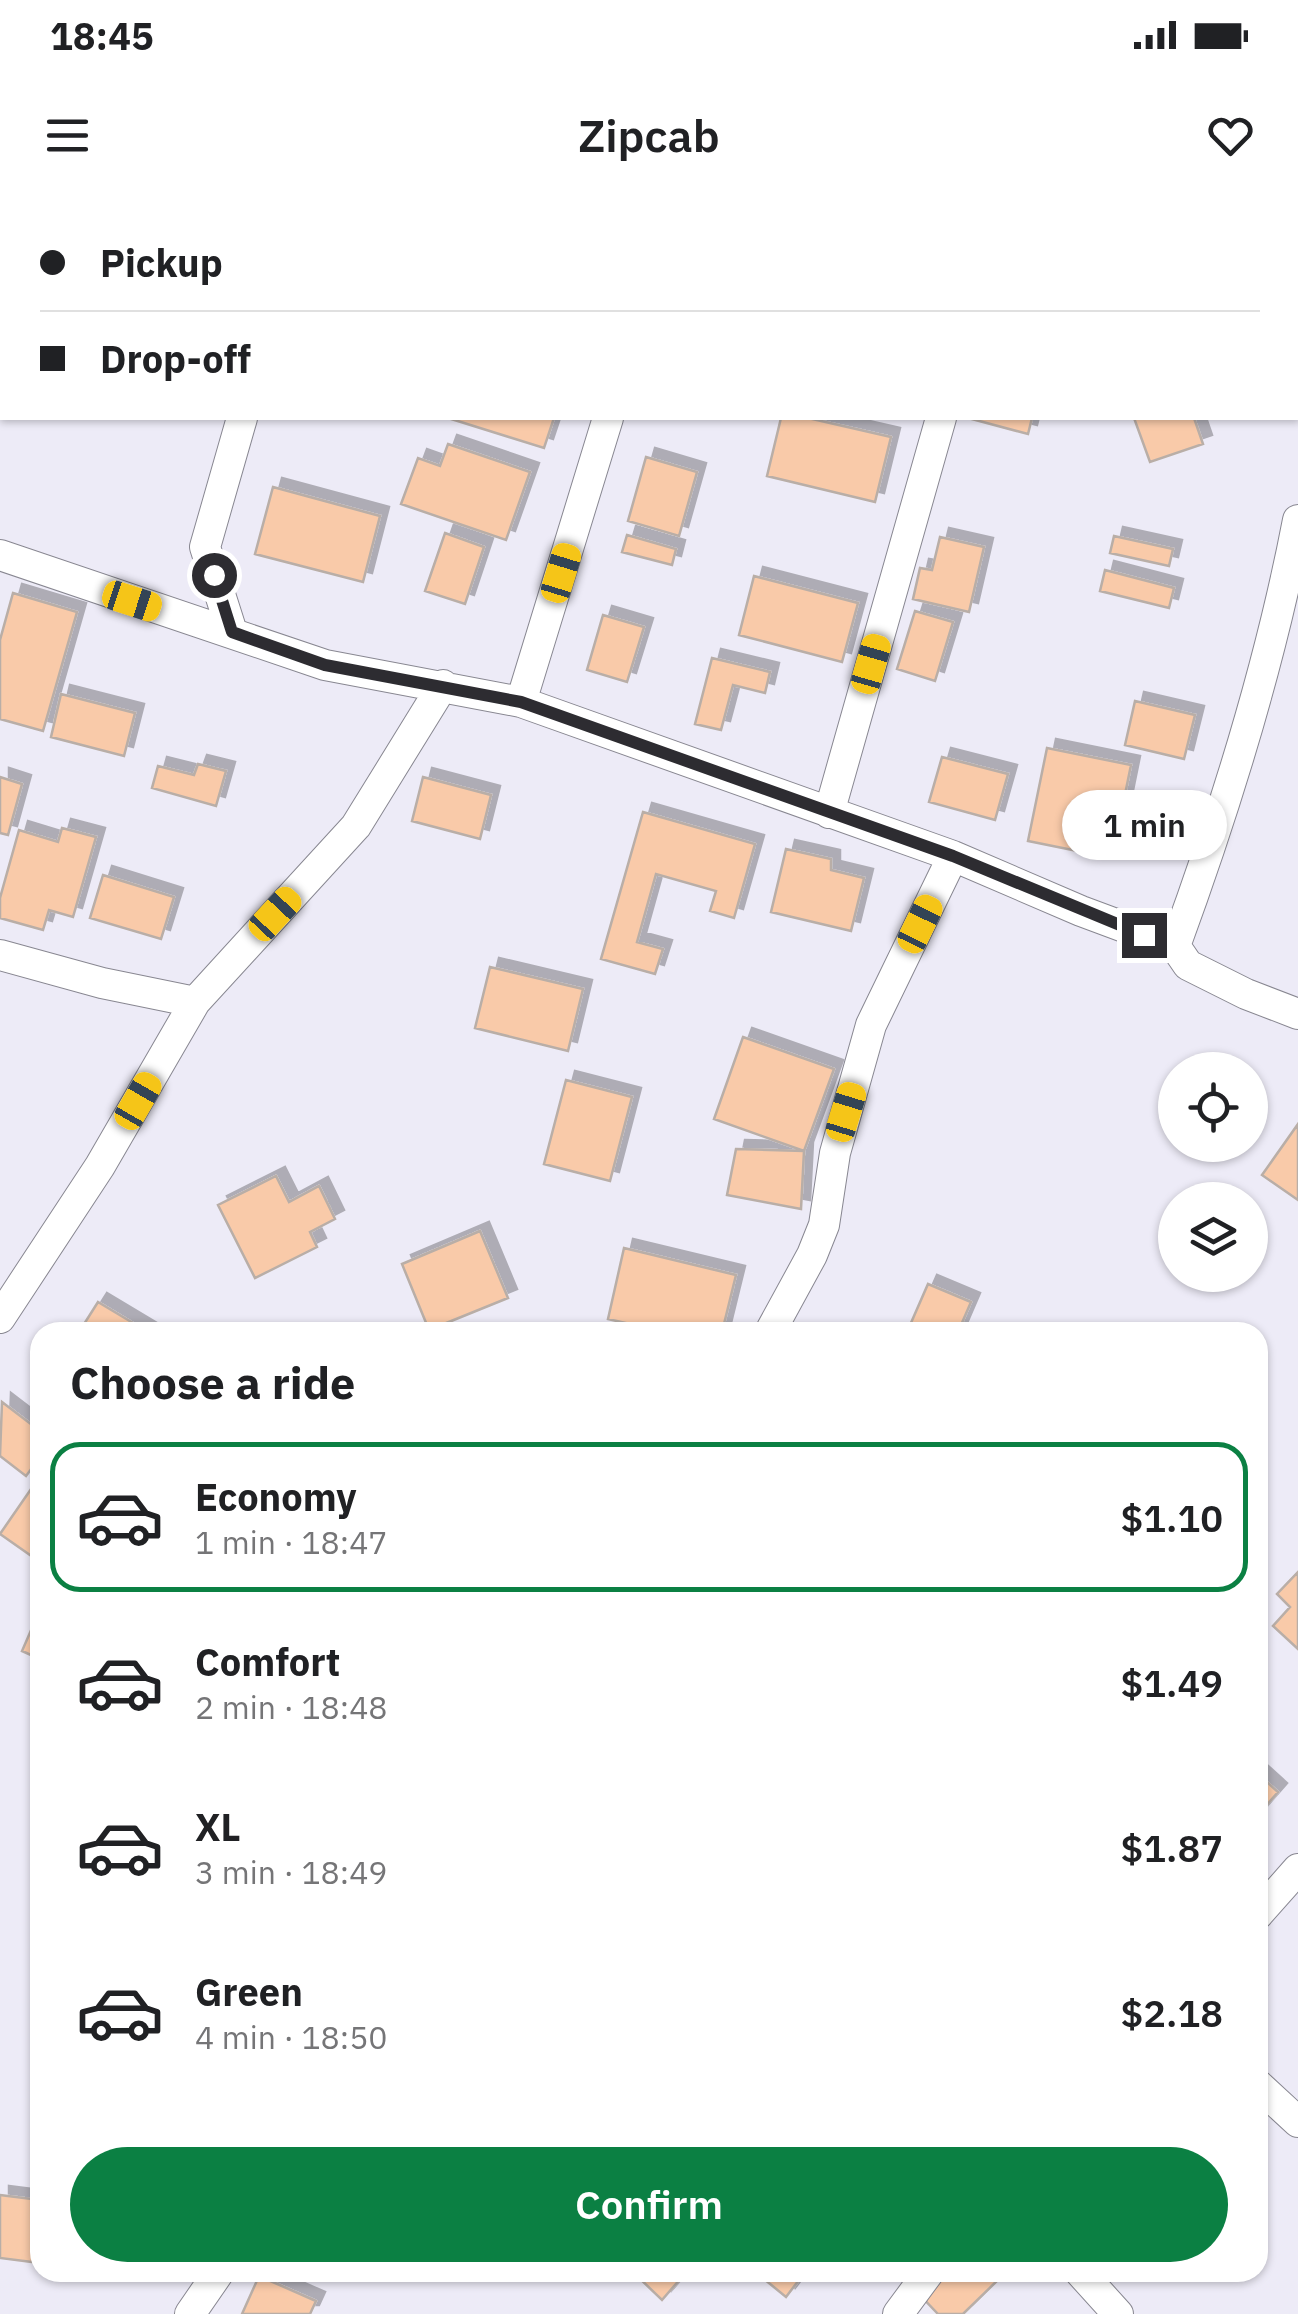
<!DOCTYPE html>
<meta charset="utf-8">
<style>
body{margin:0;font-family:"IBM Plex Sans",sans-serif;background:#f6f6f6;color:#202124;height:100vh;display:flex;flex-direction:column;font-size:38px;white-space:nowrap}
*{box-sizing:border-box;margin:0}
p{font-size:32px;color:#757577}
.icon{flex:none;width:55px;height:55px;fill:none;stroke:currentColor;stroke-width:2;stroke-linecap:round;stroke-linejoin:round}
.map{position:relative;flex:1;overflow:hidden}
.drawer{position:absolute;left:30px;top:1122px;width:1238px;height:960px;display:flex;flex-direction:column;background:#fff;border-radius:30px;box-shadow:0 2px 8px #0004}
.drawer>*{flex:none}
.banner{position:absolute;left:0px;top:0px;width:1300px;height:220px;box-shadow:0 2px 8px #0004;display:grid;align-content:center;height:220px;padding:0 40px;background:#fff}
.controls{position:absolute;left:1158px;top:852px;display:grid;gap:20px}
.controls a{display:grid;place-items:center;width:110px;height:110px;border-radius:50%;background:#fff;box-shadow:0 2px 8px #0004;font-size:50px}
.end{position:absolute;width:45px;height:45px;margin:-22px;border:12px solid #2d2c31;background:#fff;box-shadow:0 0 0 5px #fff}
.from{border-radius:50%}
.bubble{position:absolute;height:70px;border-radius:35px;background:#fff;box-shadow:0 2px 8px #0004;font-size:32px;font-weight:600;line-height:70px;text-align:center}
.car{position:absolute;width:30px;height:60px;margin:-30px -15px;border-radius:12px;box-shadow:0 0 8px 2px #0007;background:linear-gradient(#f5c518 24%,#345 0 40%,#f5c518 0 76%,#345 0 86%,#f5c518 0)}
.banner b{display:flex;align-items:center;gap:35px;height:95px;font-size:38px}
.banner b+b{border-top:2px solid #e0e0e0}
.banner i{width:25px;height:25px;background:#202124}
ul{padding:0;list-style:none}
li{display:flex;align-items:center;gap:30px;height:150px;margin:0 20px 15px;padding:0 20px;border:5px solid transparent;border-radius:30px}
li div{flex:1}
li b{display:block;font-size:38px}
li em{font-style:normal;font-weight:600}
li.current{border-color:#0b8043}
li>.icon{width:90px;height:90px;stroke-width:1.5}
h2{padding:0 40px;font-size:45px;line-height:120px}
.button{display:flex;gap:20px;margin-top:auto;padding:20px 40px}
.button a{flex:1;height:115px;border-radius:60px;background:#0b8043;color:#fff;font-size:40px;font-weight:600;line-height:115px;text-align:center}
.status{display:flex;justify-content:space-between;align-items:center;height:70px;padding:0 50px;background:#fff;direction:ltr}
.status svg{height:28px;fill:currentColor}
header{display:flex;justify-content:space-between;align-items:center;height:130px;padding:0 40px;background:#fff;font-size:45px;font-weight:600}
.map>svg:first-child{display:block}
.building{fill:#f9caa9;stroke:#b9aea7;stroke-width:2.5;filter:url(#shadow)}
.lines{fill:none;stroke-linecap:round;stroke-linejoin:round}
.minor-casing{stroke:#888791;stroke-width:32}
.minor{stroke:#fff;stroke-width:30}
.route{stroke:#2d2c31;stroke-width:12}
</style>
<div class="status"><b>18:45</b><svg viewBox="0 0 49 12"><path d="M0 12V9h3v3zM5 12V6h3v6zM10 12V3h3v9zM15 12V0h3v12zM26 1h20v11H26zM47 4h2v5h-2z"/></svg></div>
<header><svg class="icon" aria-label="menu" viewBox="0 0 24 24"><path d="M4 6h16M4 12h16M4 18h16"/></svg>Zipcab<svg class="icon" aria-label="heart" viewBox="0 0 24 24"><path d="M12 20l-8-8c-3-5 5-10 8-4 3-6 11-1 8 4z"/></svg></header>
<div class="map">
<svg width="1298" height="2114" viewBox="0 0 1298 2114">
<defs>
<filter id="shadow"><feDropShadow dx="9" dy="-9" stdDeviation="0" flood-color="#0004"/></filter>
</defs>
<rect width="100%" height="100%" fill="#edebf7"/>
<path class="building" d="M155,0H268L154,2Z
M500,0H620L499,2Z
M710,0H825L824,2Z
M845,0H919L928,2H844Z
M0,100L2,101V169L0,168Z
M448,218H554L544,248Z
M781,218H808L891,237L875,302L767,276Z
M968,218H1032L1028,234Z
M1134,218H1194L1203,244L1150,262Z
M448,244L530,272L506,340L401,304L418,258L440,266Z
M646,257L697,272L679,336L628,321Z
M273,287L380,316L363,382L255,354Z
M445,333L484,347L465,404L425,391Z
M627,335L676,349L672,365L622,352Z
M1114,336L1173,349L1169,366L1110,353Z
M940,337L984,347L969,412L913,399L920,368L932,370Z
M1105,370L1174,388L1169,408L1100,391Z
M754,376L858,403L842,462L739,435Z
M13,393L77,412L43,531L0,519V440Z
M915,411L953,422L935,481L897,469Z
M603,415L644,427L627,482L587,470Z
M712,458L770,472L765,493L733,485L721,530L695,524Z
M61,494L135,513L124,556L51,537Z
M1135,501L1195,515L1184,559L1125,545Z
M1047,548L1131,565L1112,658L1028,641Z
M942,557L1008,574L995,620L929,602Z
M198,564L226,571L216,606L152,588L158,566L194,575Z
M0,577L22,584L8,635L0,633Z
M423,577L491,595L480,639L412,621Z
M643,612L755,644L734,718L710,711L716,691L656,674L637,742L663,749L655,774L601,759Z
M62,628L96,637L73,717L49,710L43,730L0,718V698L19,630L58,642Z
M786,649L831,659V670L864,678L851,731L771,712Z
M103,675L174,697L161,739L90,718Z
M490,767L583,789L568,851L475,828Z
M743,837L834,869L804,951L714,919Z
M566,880L632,897L610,981L544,964Z
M1298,924V1000L1262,975Z
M736,949L804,951L801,1009L727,995Z
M276,976L289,1002L319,986L335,1019L310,1032L317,1047L255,1078L218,1005Z
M480,1031L508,1098L429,1130L402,1064Z
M624,1048L736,1075L722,1132H665L608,1119Z
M928,1084L971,1102L958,1132H907Z
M98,1102L148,1132H79Z
M2,1202L40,1231V1257L26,1276L0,1256Z
M40,1276V1362L0,1334Z
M1298,1372V1449L1273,1426L1290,1407L1277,1394Z
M32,1428L40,1432V1459L22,1451Z
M1258,1574L1278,1592L1258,1615Z
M0,1995L40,2000V2063L0,2058Z
M633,2072H674L681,2078L662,2100Z
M769,2072H805L786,2097L764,2079Z
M941,2072H998L1002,2076L963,2114H938L919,2094Z
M259,2076L316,2101L310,2114H242Z"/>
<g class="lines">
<g class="minor-casing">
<path id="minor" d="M309,2V0
M667,2L668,0
M994,2V0
M0,355L325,465L521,502L953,656L1081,711L1175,746L1188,765L1246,794L1298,814
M232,432L205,347L242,218
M521,502L608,218
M829,613L941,218
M1175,746C1226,607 1270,466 1298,320
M0,755L102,783L195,802
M0,1118L100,966L195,802L356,626L443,485
M770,1132L812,1055L824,1025L835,953L871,825L953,656
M1258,1714L1298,1669
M1258,1885L1298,1922
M1080,2072L1118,2114
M190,2114L219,2072
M898,2114L929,2072"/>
</g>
<use href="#minor" class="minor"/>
</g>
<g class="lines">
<path class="route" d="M214,375L232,432L325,465L521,502L953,656L1144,735"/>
</g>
</svg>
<div class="controls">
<a><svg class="icon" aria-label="locate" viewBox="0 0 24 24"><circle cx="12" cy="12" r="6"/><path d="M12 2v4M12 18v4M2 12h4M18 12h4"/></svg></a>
<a><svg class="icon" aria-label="layers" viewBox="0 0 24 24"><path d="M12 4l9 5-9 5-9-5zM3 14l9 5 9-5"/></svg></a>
</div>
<i class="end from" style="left:214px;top:375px"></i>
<i class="end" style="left:1144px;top:735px"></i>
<div class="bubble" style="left:1062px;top:590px;width:165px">1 min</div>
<i class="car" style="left:561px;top:373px;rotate:17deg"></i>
<i class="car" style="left:132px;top:401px;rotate:108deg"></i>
<i class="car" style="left:871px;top:464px;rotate:16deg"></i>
<i class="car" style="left:275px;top:714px;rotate:43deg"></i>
<i class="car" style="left:920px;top:724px;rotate:26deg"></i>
<i class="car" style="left:138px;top:901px;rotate:30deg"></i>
<i class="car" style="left:846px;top:912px;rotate:17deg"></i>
<div class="banner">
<b><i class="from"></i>Pickup</b>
<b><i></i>Drop-off</b>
</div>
<section class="drawer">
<h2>Choose a ride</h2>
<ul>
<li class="current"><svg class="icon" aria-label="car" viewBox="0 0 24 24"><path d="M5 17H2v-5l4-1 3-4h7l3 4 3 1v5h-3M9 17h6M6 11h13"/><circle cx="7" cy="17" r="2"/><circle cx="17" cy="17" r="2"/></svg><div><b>Economy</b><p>1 min · 18:47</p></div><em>$1.10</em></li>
<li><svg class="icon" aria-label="car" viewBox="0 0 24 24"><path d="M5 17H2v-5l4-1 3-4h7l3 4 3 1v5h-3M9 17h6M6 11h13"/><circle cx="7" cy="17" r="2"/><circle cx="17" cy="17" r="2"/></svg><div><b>Comfort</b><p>2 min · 18:48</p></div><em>$1.49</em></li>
<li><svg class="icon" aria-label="car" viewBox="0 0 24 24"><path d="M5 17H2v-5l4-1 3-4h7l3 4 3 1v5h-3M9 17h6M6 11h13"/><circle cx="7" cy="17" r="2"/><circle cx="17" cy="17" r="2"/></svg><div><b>XL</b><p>3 min · 18:49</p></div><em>$1.87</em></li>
<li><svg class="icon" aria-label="car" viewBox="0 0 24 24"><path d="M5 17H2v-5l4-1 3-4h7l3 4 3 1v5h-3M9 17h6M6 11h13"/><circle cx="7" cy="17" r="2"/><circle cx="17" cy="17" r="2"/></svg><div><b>Green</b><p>4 min · 18:50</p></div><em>$2.18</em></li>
</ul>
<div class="button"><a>Confirm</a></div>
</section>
</div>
